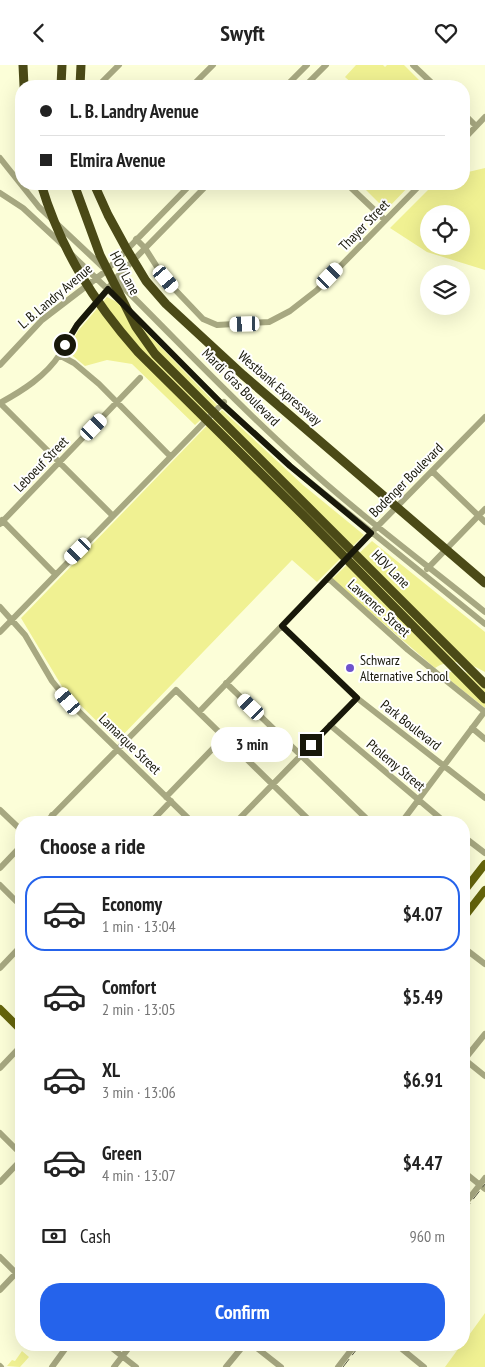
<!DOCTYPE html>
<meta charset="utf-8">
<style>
body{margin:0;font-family:"PT Sans Narrow",sans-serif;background:#f6f6f6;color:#222;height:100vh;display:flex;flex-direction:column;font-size:19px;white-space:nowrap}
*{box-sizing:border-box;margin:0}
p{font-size:16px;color:#767676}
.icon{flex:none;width:28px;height:28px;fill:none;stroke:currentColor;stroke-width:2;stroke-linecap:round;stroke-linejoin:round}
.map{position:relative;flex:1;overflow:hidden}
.sheet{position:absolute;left:15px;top:751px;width:455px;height:535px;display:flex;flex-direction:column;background:#fff;border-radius:20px;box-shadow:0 5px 20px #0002}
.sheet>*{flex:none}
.hud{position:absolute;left:15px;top:15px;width:455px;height:110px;border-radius:20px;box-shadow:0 5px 20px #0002;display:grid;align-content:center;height:110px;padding:0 25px;background:#fff}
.buttons{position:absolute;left:420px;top:140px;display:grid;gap:10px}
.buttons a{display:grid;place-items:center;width:50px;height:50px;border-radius:50%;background:#fff;box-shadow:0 5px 20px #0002;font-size:25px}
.end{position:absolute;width:22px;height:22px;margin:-11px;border:6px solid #18180a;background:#fff;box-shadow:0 0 0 2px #fff}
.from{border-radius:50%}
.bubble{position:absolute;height:35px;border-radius:18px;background:#fff;box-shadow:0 5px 20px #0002;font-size:16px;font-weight:600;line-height:35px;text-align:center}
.car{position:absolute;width:15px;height:30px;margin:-15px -8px;border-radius:6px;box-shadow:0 0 4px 1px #0007;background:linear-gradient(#fff 24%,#345 0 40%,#fff 0 76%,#345 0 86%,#fff 0)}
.hud b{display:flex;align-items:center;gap:18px;height:48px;font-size:19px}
.hud b+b{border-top:1px solid #e0e0e0}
.hud i{width:12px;height:12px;background:#222}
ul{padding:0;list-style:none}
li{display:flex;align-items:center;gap:15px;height:75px;margin:0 10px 8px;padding:0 15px;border:2px solid transparent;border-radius:20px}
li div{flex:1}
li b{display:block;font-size:19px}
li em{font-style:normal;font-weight:600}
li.current{border-color:#2563eb}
li>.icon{width:45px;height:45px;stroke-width:1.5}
h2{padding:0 25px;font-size:22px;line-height:60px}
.pay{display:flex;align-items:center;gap:12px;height:55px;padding:0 25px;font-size:19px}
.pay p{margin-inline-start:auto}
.action{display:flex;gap:10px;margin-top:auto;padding:10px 25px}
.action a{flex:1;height:58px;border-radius:20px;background:#2563eb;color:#fff;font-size:20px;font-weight:600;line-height:58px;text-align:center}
header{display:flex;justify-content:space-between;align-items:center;height:65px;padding:0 25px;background:#fff;font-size:22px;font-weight:600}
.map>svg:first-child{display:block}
.green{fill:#f0f192;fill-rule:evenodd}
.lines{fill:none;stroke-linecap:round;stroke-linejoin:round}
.minor{stroke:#a7a881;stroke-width:6}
.major{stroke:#64640b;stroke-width:8}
.highway{stroke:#4b4a17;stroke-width:9}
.rail{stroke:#575843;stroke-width:1;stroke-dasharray:10 5;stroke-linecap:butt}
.route{stroke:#18180a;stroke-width:6}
.poi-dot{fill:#6e53cc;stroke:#fff;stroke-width:2}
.labels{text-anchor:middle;stroke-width:4;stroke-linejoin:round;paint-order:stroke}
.street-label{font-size:14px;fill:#18180a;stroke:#fff}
.poi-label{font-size:14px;fill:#18180a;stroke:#fff;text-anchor:start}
</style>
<header><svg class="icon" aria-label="back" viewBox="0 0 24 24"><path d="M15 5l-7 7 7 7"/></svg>Swyft<svg class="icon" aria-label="heart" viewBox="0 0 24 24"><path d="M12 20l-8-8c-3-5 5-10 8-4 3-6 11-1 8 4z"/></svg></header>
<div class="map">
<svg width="485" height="1302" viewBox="0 0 485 1302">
<rect width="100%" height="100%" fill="#fcfed8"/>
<path class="green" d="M356,0H383L385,2L387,0H404L425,21H355L345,12Z
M485,103V205L427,187L390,163L434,119H464V108ZM429,149H461V181H429Z
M363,119H411L386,145L362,121Z
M107,232L117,237L217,340L195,360L132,299L107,295L85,301L67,286L78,266Z
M222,345L303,420L364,470L317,517L292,495L117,676L63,623L21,553Z
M372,476L485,567V607C469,598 451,592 435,603L332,514Z
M462,606L485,614V643L441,608Z
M485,1248V1302H445L461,1280H464V1277Z
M22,1286L29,1292L20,1302L7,1301L12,1295L15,1296Z"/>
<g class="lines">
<path class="minor" d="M413,0L435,21
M98,21L119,0
M192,21L213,0
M286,21L307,0
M305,21L326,0
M464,49L476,61
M464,74L485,52
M0,93L39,142L106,205
M347,119L385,155
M0,128L23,143L64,181
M136,174L145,183L164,213L203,254L217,260L269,257L290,246L317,225L421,119
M72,190L121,237
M115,214C176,274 234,337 298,394C357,448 422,496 485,547
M130,246L222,339L290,401L485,559
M59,290L74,298L99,319L170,391
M0,300L42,255L106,206L191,119
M0,338C22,326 46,311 60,289C66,280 71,269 78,259C90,244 104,231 115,214L208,119
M0,338L113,451
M432,406L485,457
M2,455L55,509
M0,459L140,313
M427,504L485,444
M328,513L408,585L485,647
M0,542L25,570L52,616L68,636L193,758
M282,561L357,633L485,733
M0,567L224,337
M226,618L371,758
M199,647L371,468L485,352
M330,660L446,758
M472,663L485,674
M166,732L224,672
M0,745L21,765
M52,750L60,758
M45,758L176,625L312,758
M150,758L171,736
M235,758L357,633
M401,758L485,646
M464,772L485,788
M0,803L21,781
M0,820L21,841
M464,883L485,899
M0,903L21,881
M464,994L485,1011
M464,995L485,969
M0,1003L21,981
M0,1068L21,1089
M464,1107L485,1124
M0,1117L21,1095
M464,1140L485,1113
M0,1192L21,1213
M0,1225L21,1203
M108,1280L136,1302
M253,1280L281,1302
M397,1280L424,1302
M0,1301L1,1302
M52,1302L68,1280
M114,1302L131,1280
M226,1302L244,1280
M338,1302L355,1280"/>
<path class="major" d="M464,826L485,799
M464,852L485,825
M0,944L21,965"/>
<path class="highway" d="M23,0L24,21
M61,21L62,0
M80,21L81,0
M41,119C61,185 93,236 138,287L303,450L485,634
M74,119L100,190L136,262L155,289L485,619
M94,119L108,150L126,183L146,216L166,239L243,310L485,518"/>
<path class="rail" d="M464,1146L485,1119
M343,1302L360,1280"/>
</g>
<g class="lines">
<path class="route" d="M65,280L77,260L108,224L222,339L290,401L371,468L282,561L357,633L311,680"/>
</g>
<circle class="poi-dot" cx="350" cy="603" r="5"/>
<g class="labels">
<g class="street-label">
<text transform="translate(364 160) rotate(-46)" y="5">Thayer Street</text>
<text transform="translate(125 208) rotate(62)" y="5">HOV Lane</text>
<text transform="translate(55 231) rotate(-40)" y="5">L. B. Landry Avenue</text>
<text transform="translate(241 322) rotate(45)" y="5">Mardi Gras Boulevard</text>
<text transform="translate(280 323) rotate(41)" y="5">Westbank Expressway</text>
<text transform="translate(41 399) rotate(-46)" y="5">Leboeuf Street</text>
<text transform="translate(406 415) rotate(-45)" y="5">Bodenger Boulevard</text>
<text transform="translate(391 504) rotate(45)" y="5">HOV Lane</text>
<text transform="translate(379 543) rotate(42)" y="5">Lawrence Street</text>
<text transform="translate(411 660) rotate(38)" y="5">Park Boulevard</text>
<text transform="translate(130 679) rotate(44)" y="5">Lamarque Street</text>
<text transform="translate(396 700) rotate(40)" y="5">Ptolemy Street</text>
</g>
<g class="poi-label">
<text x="360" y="600">Schwarz<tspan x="360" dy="16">Alternative School</tspan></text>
</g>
</g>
</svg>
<div class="buttons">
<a><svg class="icon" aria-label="locate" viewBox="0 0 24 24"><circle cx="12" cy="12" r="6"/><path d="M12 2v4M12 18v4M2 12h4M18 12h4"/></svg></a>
<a><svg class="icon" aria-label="layers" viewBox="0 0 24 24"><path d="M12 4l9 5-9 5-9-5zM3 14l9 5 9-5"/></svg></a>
</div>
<i class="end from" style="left:65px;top:280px"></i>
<i class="end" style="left:311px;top:680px"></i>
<div class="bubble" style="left:211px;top:662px;width:82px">3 min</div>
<i class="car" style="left:330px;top:211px;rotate:44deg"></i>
<i class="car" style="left:166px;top:214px;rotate:140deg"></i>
<i class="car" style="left:245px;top:259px;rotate:268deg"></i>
<i class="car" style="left:94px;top:362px;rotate:44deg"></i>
<i class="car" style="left:78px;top:486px;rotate:225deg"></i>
<i class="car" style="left:68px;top:636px;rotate:320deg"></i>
<i class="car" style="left:251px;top:642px;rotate:314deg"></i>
<div class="hud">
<b><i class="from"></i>L. B. Landry Avenue</b>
<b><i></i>Elmira Avenue</b>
</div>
<section class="sheet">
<h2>Choose a ride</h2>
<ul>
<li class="current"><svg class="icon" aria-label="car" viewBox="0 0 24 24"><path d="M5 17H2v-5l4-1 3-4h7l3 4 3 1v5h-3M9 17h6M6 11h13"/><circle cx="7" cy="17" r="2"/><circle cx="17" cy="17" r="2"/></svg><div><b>Economy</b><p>1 min · 13:04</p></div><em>$4.07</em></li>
<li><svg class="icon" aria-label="car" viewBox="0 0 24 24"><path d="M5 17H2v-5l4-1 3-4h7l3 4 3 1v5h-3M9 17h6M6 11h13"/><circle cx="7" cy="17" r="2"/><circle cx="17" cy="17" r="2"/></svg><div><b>Comfort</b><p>2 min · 13:05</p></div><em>$5.49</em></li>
<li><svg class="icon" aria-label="car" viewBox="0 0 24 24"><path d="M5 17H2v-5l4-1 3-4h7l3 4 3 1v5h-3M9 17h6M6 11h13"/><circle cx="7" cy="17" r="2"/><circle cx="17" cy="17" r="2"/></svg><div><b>XL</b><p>3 min · 13:06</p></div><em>$6.91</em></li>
<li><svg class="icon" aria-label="car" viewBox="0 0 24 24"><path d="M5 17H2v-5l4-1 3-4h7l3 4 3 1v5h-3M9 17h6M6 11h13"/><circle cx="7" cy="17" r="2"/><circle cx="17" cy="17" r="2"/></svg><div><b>Green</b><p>4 min · 13:07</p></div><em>$4.47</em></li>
</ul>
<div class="pay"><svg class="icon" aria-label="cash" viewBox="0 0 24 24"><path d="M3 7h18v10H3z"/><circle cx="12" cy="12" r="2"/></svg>Cash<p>960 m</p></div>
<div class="action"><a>Confirm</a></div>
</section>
</div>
